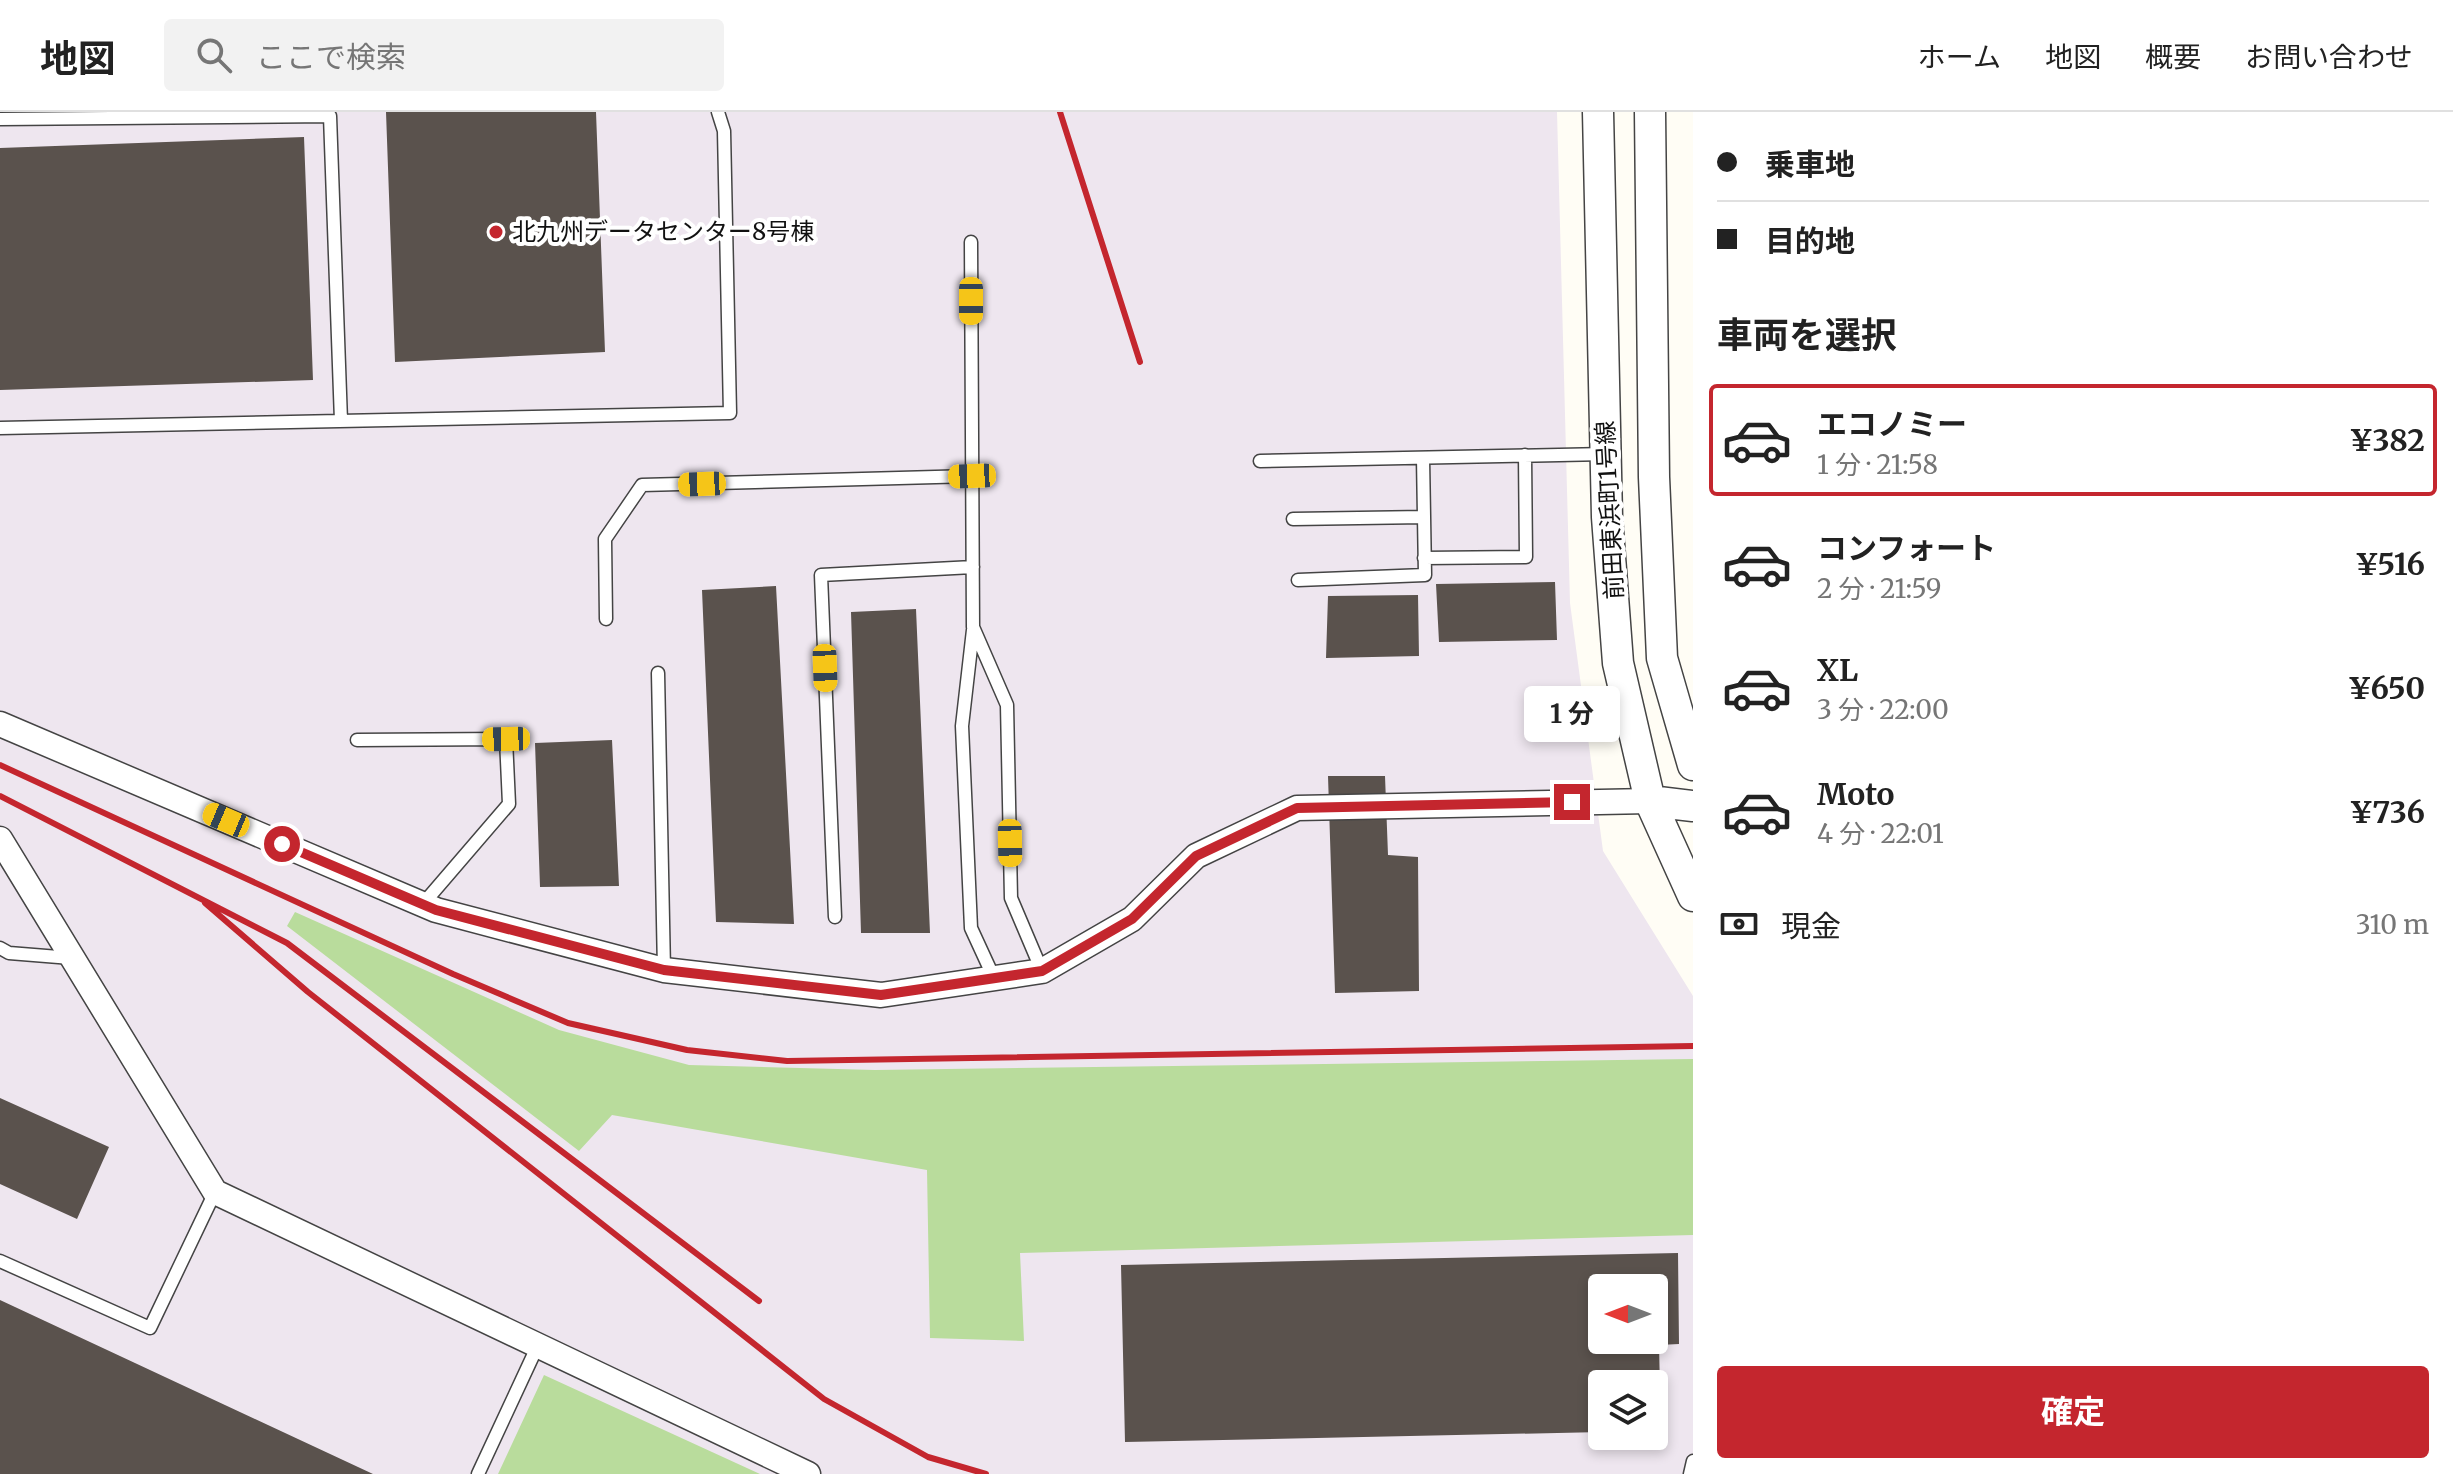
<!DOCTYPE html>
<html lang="ja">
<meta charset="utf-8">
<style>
body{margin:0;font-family:Merriweather,"Noto Sans JP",serif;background:#f2f2f2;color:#222;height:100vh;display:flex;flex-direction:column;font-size:30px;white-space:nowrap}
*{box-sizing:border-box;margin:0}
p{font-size:26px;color:#767676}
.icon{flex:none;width:44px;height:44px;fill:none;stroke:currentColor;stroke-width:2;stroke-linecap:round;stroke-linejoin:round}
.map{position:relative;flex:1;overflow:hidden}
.panel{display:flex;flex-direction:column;background:#fff;width:760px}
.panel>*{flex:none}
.hud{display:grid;align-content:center;height:176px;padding:0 24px;background:#fff}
.needle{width:52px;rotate:270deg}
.tools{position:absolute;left:1588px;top:1162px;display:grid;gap:16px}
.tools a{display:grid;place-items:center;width:80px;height:80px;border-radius:8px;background:#fff;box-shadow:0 4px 12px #0003;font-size:40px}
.end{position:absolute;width:36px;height:36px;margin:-18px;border:10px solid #c4262e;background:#fff;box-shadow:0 0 0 4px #fff}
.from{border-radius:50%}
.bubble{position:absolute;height:56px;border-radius:8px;background:#fff;box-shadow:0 4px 12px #0003;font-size:26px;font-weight:700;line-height:56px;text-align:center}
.car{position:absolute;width:24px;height:48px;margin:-24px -12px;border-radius:10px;box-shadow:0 0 6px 2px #0007;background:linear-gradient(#f5c518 24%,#345 0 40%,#f5c518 0 76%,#345 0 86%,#f5c518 0)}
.hud b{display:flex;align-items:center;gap:28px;height:76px;font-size:30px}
.hud b+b{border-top:2px solid #e0e0e0}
.hud i{width:20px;height:20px;background:#222}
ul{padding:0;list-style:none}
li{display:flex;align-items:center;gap:24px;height:112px;margin:0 16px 12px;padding:0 8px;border:4px solid transparent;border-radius:8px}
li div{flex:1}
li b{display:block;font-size:30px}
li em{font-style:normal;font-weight:700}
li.current{border-color:#c4262e}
li>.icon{width:72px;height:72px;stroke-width:1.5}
h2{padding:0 24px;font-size:36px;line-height:96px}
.pay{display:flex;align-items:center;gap:20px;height:88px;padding:0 24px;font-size:30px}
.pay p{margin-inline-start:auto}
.button{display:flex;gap:16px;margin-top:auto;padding:16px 24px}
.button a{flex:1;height:92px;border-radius:8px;background:#c4262e;color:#fff;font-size:32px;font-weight:700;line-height:92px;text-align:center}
header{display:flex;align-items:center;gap:48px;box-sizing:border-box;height:112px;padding:0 40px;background:#fff;border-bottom:2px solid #e0e0e0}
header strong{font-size:38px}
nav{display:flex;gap:44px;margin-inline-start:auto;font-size:28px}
.search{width:560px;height:72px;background:#f2f2f2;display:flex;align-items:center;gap:20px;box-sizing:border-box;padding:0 28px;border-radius:8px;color:#767676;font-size:30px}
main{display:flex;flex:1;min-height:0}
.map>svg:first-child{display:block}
.industrial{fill:#eee6ef;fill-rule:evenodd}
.forest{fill:#b9dc9c}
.building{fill:#5a524d;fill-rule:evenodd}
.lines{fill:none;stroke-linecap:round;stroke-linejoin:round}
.service-casing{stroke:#444;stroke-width:15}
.minor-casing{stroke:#444;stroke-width:27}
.tertiary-casing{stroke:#444;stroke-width:33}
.service{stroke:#fff;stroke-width:12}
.minor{stroke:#fff;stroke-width:24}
.tertiary{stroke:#fff;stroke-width:30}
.rail{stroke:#c4262e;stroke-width:6}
.route{stroke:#c4262e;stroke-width:10}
.poi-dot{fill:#c4262e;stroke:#fff;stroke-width:3}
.labels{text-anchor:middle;stroke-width:8;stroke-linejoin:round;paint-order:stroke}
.poi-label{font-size:24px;fill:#111;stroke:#fff;text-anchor:start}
.street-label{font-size:24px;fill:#111;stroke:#fff}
</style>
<header>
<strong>地図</strong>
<div class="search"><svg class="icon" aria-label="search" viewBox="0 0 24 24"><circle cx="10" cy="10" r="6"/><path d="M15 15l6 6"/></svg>ここで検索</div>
<nav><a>ホーム</a><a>地図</a><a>概要</a><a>お問い合わせ</a></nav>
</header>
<main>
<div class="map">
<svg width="1693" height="1362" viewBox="0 0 1693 1362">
<rect width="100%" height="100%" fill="#fffdf5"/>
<path class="industrial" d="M0,0H1557L1570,491L1603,739L1693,884V1362H0ZM1602,1176H1654V1228H1602ZM1602,1272H1654V1324H1602Z"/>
<path class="forest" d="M295,800L559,918L689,953L875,958L1693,947V1123L1020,1141L1024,1229L930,1226L927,1058L612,1003L579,1039L287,814Z
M544,1263L760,1362H498Z"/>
<path class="building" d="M386,0H596L605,240L395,250Z
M304,25L313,268L0,278V36Z
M1555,470L1557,528L1439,530L1436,472Z
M776,474L794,812L716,810L702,478Z
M1418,483L1419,544L1326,546L1328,484Z
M916,497L930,821H861L851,500Z
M612,628L619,774L540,775L535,631Z
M1328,664H1385L1388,743L1418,745L1419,879L1335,881Z
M0,986L109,1035L77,1107L0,1072Z
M1678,1141L1679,1232L1659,1233L1661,1319H1654V1272H1602V1320L1125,1330L1121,1153ZM1602,1176H1654V1228H1602Z
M0,1188L373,1362H0Z"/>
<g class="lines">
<g class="service-casing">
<path id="service" d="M0,7L330,4L341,309
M971,130L973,515L1007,593L1011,786L1042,859
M0,316L730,301L724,19L718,0
M1260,349L1606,342
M1293,407L1424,405
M1424,446L1526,445L1525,343
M1298,468L1425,463L1423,346
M606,507L605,427L642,373L972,364
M973,518L962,614L971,816L994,866
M658,561L664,858
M357,628L506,627L509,692L423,792
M835,805L821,463L973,455
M0,836L9,841L71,846
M0,1149L150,1216L215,1080
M478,1362L538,1233
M1690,1362L1693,1349"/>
</g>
<g class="minor-casing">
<path id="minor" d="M0,612L436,798L664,858L881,883L1042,859L1132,807L1196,744L1297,696L1650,689
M0,727L215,1080L808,1362"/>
</g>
<g class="tertiary-casing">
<path id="tertiary" d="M1598,0L1607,405L1618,551L1650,689L1693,784
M1650,0L1654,365L1662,546L1693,653
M1650,689L1693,694"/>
</g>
<use href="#service" class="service"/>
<use href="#minor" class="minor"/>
<use href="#tertiary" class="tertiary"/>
<path class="rail" d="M1060,0L1140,250
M0,653L453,862L568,911L687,938L787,949L1693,934
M0,684L287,831L759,1189
M205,791L308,880L824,1287L928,1345L986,1362"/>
</g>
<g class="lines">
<path class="route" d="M282,732L436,798L664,858L881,883L1042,859L1132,807L1196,744L1297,696L1572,690"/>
</g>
<circle class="poi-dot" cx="496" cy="120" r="8"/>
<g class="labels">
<g class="poi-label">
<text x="512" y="128">北九州データセンター8号棟</text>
</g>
<g class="street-label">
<text transform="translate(1610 398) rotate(-93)" y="8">前田東浜町1号線</text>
</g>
</g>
</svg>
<div class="tools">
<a><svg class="needle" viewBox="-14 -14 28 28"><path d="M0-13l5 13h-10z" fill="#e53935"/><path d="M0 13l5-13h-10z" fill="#767676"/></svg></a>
<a><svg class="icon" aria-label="layers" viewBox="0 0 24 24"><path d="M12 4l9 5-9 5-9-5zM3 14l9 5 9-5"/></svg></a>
</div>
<i class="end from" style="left:282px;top:732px"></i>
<i class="end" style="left:1572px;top:690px"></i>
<div class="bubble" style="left:1524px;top:574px;width:96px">1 分</div>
<i class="car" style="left:971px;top:189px;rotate:180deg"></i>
<i class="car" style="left:972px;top:364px;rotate:268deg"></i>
<i class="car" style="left:702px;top:372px;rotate:268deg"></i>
<i class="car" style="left:825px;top:556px;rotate:178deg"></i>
<i class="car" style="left:506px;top:627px;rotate:269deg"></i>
<i class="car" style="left:226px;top:708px;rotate:293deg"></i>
<i class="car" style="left:1010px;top:731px;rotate:179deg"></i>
</div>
<section class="panel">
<div class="hud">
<b><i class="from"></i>乗車地</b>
<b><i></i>目的地</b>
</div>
<h2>車両を選択</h2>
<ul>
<li class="current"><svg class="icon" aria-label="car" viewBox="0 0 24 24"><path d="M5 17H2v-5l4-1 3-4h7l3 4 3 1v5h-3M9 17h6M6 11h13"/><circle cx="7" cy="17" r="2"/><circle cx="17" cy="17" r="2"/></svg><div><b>エコノミー</b><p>1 分 · 21:58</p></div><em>¥382</em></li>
<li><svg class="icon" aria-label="car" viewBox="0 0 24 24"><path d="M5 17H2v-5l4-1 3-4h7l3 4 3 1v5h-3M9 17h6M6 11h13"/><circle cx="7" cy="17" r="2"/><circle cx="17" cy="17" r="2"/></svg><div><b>コンフォート</b><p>2 分 · 21:59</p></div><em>¥516</em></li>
<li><svg class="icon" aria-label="car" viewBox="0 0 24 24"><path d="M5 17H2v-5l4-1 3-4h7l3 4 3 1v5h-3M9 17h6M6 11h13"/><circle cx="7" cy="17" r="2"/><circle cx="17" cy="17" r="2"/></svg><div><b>XL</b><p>3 分 · 22:00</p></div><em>¥650</em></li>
<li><svg class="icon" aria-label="car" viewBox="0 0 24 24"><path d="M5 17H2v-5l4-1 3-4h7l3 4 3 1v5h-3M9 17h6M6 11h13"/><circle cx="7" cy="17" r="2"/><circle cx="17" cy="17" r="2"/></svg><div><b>Moto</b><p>4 分 · 22:01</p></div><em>¥736</em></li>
</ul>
<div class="pay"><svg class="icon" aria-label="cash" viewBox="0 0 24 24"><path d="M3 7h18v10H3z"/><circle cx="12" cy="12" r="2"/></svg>現金<p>310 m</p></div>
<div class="button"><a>確定</a></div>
</section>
</main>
